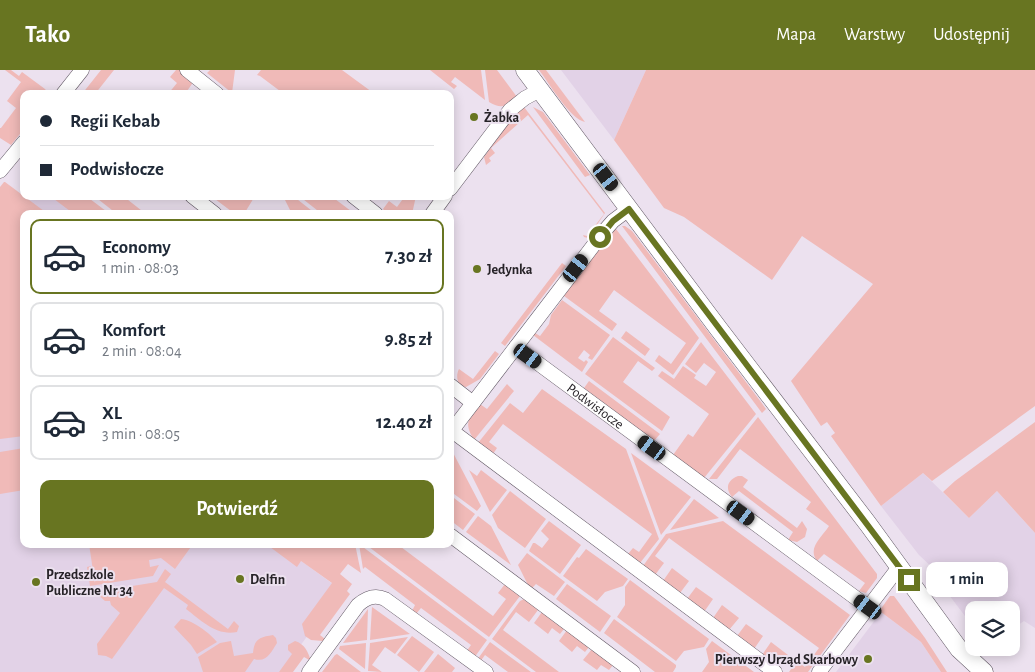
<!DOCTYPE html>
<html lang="pl">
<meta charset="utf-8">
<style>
body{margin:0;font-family:"Alegreya Sans",sans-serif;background:#f2f2f3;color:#1f2937;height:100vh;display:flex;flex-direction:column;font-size:19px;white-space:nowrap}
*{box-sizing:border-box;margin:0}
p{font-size:16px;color:#747a83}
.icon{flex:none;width:28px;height:28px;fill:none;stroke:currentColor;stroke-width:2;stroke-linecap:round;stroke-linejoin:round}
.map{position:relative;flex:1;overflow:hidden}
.panel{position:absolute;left:20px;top:140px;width:434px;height:338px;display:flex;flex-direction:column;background:#fff;border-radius:10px;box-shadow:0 2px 12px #0003}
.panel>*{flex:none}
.top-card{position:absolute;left:20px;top:20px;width:434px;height:110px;border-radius:10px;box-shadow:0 2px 12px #0003;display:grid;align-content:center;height:110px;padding:0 20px;background:#fff}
.tools{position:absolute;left:965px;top:531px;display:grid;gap:10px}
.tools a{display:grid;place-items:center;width:55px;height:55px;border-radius:10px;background:#fff;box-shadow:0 2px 12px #0003;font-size:25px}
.end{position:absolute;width:22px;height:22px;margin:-11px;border:6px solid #687521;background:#fff;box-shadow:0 0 0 2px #fff}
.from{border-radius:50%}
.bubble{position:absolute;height:35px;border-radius:10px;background:#fff;box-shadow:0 2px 12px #0003;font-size:16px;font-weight:600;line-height:35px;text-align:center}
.car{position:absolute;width:15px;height:30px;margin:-15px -8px;border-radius:6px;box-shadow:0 0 4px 1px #0007;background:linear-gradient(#222 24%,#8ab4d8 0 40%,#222 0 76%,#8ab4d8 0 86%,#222 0)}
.top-card b{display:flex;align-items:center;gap:18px;height:48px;font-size:19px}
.top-card b+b{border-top:1px solid #e0e1e3}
.top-card i{width:12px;height:12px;background:#1f2937}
ul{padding:9px 0 0;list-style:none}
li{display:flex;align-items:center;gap:15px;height:75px;margin:0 10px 8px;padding:0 10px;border:2px solid #e0e1e3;border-radius:10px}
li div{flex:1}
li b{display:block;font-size:19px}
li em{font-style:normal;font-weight:600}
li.selected{border-color:#687521}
li>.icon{width:45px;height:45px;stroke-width:1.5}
.button{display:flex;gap:10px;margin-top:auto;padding:10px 20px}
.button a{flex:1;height:58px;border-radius:10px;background:#687521;color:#fff;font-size:20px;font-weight:600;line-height:58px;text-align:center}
header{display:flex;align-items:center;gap:30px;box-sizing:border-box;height:70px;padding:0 25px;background:#687521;color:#fff}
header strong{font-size:24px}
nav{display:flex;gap:28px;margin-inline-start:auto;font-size:18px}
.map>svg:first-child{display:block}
.built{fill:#e2d2e7}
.green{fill:#f0bab8}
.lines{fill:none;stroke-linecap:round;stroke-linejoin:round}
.minor-casing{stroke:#615864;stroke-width:15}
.tertiary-casing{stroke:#615864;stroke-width:19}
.minor{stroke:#fff;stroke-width:14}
.tertiary{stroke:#fff;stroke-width:18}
.route{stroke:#687521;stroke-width:6}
.poi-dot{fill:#687521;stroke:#ece1ef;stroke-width:2}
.labels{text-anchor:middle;stroke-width:4;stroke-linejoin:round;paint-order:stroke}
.poi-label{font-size:14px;font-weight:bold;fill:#272328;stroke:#ece1ef;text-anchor:start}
.street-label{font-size:14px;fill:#272328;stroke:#ece1ef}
</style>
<header>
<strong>Tako</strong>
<nav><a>Mapa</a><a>Warstwy</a><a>Udostępnij</a></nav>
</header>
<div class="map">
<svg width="1035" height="602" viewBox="0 0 1035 602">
<rect width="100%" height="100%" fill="#ece1ef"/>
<path class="built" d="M561,0H646L614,70Z
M26,126H58L82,144H24V474H278L341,520L281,602H0V162Z
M923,403L969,448L997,421L1035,463V558L1024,551L1011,560V540H974V558L940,513L935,500L919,485L881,436Z
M881,542L921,572L941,602H836Z"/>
<path class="green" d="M5,0H11L19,6L22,2L45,19L48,23L24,24V59L11,75L0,68V58H1L16,38L7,31L21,12Z
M101,0H114L95,24H82Z
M176,0H181L194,11L185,24H168L177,13L170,7Z
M210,0H235L232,23L207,3Z
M261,0H342L372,22V24H284L260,6L257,5Z
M430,0H481L485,30L455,7L451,12L457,16L454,19Z
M485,0H497L517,27C505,36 503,40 489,32Z
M539,0H546L585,52C570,49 549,13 539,0Z
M646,0H1035V336L932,411L923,403L881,436L831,366L835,363L827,352L821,356L791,311L873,214L802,166L772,210L684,147L664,138L614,70Z
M524,37L605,143L588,168L584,167L583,165L587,166L604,144L528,45L491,78L495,83L489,88L491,91L486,95L484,87L515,44Z
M533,37L543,42L590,105L585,107Z
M4,112H5L48,144H24V366L0,369V117Z
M50,126H86L110,144H74Z
M94,126H123L146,144H117Z
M211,126H255L244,144H235Z
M283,126H293L316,144H292Z
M299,126H331L355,144H322Z
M405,126H416L412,144H388L383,139L389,131L397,137Z
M622,156H625L632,161L761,332L766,339L762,343Z
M616,159L699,268L673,305L655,291L659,285L671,294L686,273L614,220L599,241L617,254L612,261L564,226V224L612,161Z
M562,193L566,196L505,276L501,273Z
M562,230L610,265L592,290L588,288L590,285L584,280L578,288L584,292L586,290L588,292L582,302L533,265L535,263L540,266L549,254L551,245Z
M626,261L650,279L645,286L621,268Z
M613,267L655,298L652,301L638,291L623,312L670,347L662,361L585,304Z
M701,272L756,344L704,408L673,385L688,364L693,367L709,344L658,306L662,301L674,309L683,296L696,305L694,308L706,316L716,302L704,293L696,303L685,294Z
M495,281L499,284L480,309L466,317L460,316C457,310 456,305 459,299L473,309Z
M589,311L660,364L654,371L584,318Z
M507,314L514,321L474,370C463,352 469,349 480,334L487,339Z
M542,319L626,379L659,469L640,493L628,484L633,478L639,482L652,464L503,354L489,372L497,378L493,384L478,373L510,333L523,343Z
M758,347L877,504V508L866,523L859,521L865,513L824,484L817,491C807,478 822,467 829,456L806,439L811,432L740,379L717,409H709Z
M1035,352V463L997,421L969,448L943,422L955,411Z
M450,377L481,436L477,441L450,421Z
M24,378V420L0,424V382Z
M631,383L691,427L661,465Z
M469,400L477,406L481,400L507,420L490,442Z
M738,406H742L748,410L743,417L797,458L802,451L807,459L805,467L797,472L788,470L793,462L739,421L732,427C725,419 727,410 738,406Z
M510,421L546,449L525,478L498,458L492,445Z
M450,425L475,444L463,460L450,450Z
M694,429L719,448L670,460Z
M478,446L491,456L511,495L466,462Z
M549,451L581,475L560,504L529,481L533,473H535L542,478L549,469L541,461Z
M723,451L850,545L808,602H789L797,591L805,597L819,578L669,468L655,486L664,493L655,505L643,496L666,464Z
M89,474H193L175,499L161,488L149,490L150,497L159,495L153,506L90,516L87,497L91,496L95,514Z
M266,474H355L361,503L348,494L340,504L352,514L347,521L350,524L320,565L325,569L323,571L311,570L305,566L302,554L332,513L301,491L297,497Z
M359,474L487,570L474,588L466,582L471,575L421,538L416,544L412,541L415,535L365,497L363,499Z
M365,474H397L493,546L506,529L498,523L505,514L520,526L489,567Z
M586,479L628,509L623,516L605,522L597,531L563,506L577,487L579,488Z
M527,483L565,512L554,526L536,514L531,519L529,517L518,495Z
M672,498L689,511L680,523L663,511Z
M165,499L171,504L165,512L228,559L234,551L239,556L237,562C216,566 202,551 186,539L188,535L164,518L112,589L106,586L98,585L97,574L120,543L111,535L110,531H105L95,522L157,512Z
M630,510L709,569L704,577L684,581L676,591L617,547L625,535V517Z
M567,514L611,546L600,562L556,529Z
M696,517L713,529L704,542L687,529Z
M890,526H894L925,568L947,602H941L921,572L881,542L880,540Z
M524,529L538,540L529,552L516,542L503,560L559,602H536L492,569L520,531Z
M722,535L739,548L729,560L713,548Z
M372,537L410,564L370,570Z
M368,539L367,570L343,573Z
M542,542L564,559L560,564L552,558L548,564L534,553Z
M181,549C191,549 211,564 217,572L197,584L191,575L174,557Z
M614,549L676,595V597L673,602H655L604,563Z
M746,554L763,566L754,579L737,566Z
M567,560L589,577L585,582L577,576L572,582L559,571Z
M273,565L276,568L277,573C271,582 267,593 254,589L245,602H203L198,587L220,573L231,571L234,586L253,583C254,569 260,567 273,565Z
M412,566L434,582L419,602L397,585Z
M408,567L395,584L385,577L372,595L382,602L368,601L370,573Z
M295,571C305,574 308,582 311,591L304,587L293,602H279L292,584L288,580V575Z
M712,571L754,602H702L709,592L706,579Z
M490,572L531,602H508L485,585L480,592L477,590Z
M771,572L788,585L779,597L762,585Z
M366,573L365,599L339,579L340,576Z
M592,579L613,595L609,600L601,595L597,600L583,590Z
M337,584L361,602H322L335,585Z
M438,584L455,598L452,602H424Z"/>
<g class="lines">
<g class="minor-casing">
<g id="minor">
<path d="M187,0L217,24"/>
<path d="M63,24L82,0"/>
<path d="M0,101L24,72"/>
<path d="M450,119L510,40L525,28L540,20"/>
<path d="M192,126L215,144"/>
<path d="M353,126L376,144"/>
<path d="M432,144L445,126"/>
<path id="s1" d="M516,277L868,537"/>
<path d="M450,315L473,333"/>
<path d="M452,361L775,602"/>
<path d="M450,363L606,159L613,151L629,139"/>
<path d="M450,465L633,602"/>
<path d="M309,602L358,535C366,528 374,524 385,529L486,602"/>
<path d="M819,602L899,497"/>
</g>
</g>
<g class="tertiary-casing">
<path id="tertiary" d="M525,0L718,258L868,454L959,579L984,602"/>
</g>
<use href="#minor" class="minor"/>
<use href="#tertiary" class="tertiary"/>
</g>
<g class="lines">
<path class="route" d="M600,167L613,151L629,139L909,510"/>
</g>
<g class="poi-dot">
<circle cx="474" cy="47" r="5"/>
<circle cx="477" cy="199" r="5"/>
<circle cx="240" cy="509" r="5"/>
<circle cx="36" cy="512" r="5"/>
<circle cx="868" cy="589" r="5"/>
</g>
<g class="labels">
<g class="poi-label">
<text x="484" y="52">Żabka</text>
<text x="487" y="204">Jedynka</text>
<text x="46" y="509">Przedszkole<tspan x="46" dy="16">Publiczne Nr 34</tspan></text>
<text x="250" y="514">Delfin</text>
<text x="858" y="594" text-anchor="end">Pierwszy Urząd Skarbowy</text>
</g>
<g class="street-label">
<text dy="5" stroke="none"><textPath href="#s1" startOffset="99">Podwisłocze</textPath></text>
</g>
</g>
</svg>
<div class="tools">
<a><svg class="icon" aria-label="layers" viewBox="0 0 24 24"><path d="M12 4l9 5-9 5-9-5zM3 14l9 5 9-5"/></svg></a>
</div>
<i class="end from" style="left:600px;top:167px"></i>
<i class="end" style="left:909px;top:510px"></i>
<div class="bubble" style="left:926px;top:492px;width:82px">1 min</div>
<i class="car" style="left:606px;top:107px;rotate:143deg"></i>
<i class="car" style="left:576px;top:198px;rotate:37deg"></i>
<i class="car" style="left:528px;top:286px;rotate:126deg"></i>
<i class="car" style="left:652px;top:378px;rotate:306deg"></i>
<i class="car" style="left:741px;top:443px;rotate:126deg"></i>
<i class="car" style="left:868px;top:537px;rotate:306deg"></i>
<div class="top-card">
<b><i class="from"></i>Regii Kebab</b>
<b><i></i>Podwisłocze</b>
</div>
<section class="panel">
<ul>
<li class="selected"><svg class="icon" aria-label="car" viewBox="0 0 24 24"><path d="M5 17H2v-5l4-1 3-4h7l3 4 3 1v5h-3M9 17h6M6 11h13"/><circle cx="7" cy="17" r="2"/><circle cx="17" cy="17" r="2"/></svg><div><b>Economy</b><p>1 min · 08:03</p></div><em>7.30 zł</em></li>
<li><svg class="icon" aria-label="car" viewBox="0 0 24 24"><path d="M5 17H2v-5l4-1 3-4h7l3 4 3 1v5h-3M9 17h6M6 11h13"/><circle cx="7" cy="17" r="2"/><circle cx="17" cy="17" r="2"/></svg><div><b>Komfort</b><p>2 min · 08:04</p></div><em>9.85 zł</em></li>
<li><svg class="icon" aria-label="car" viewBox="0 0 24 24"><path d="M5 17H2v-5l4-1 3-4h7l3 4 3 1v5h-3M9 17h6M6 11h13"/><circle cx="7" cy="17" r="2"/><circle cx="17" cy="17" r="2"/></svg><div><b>XL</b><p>3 min · 08:05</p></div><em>12.40 zł</em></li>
</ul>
<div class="button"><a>Potwierdź</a></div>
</section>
</div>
